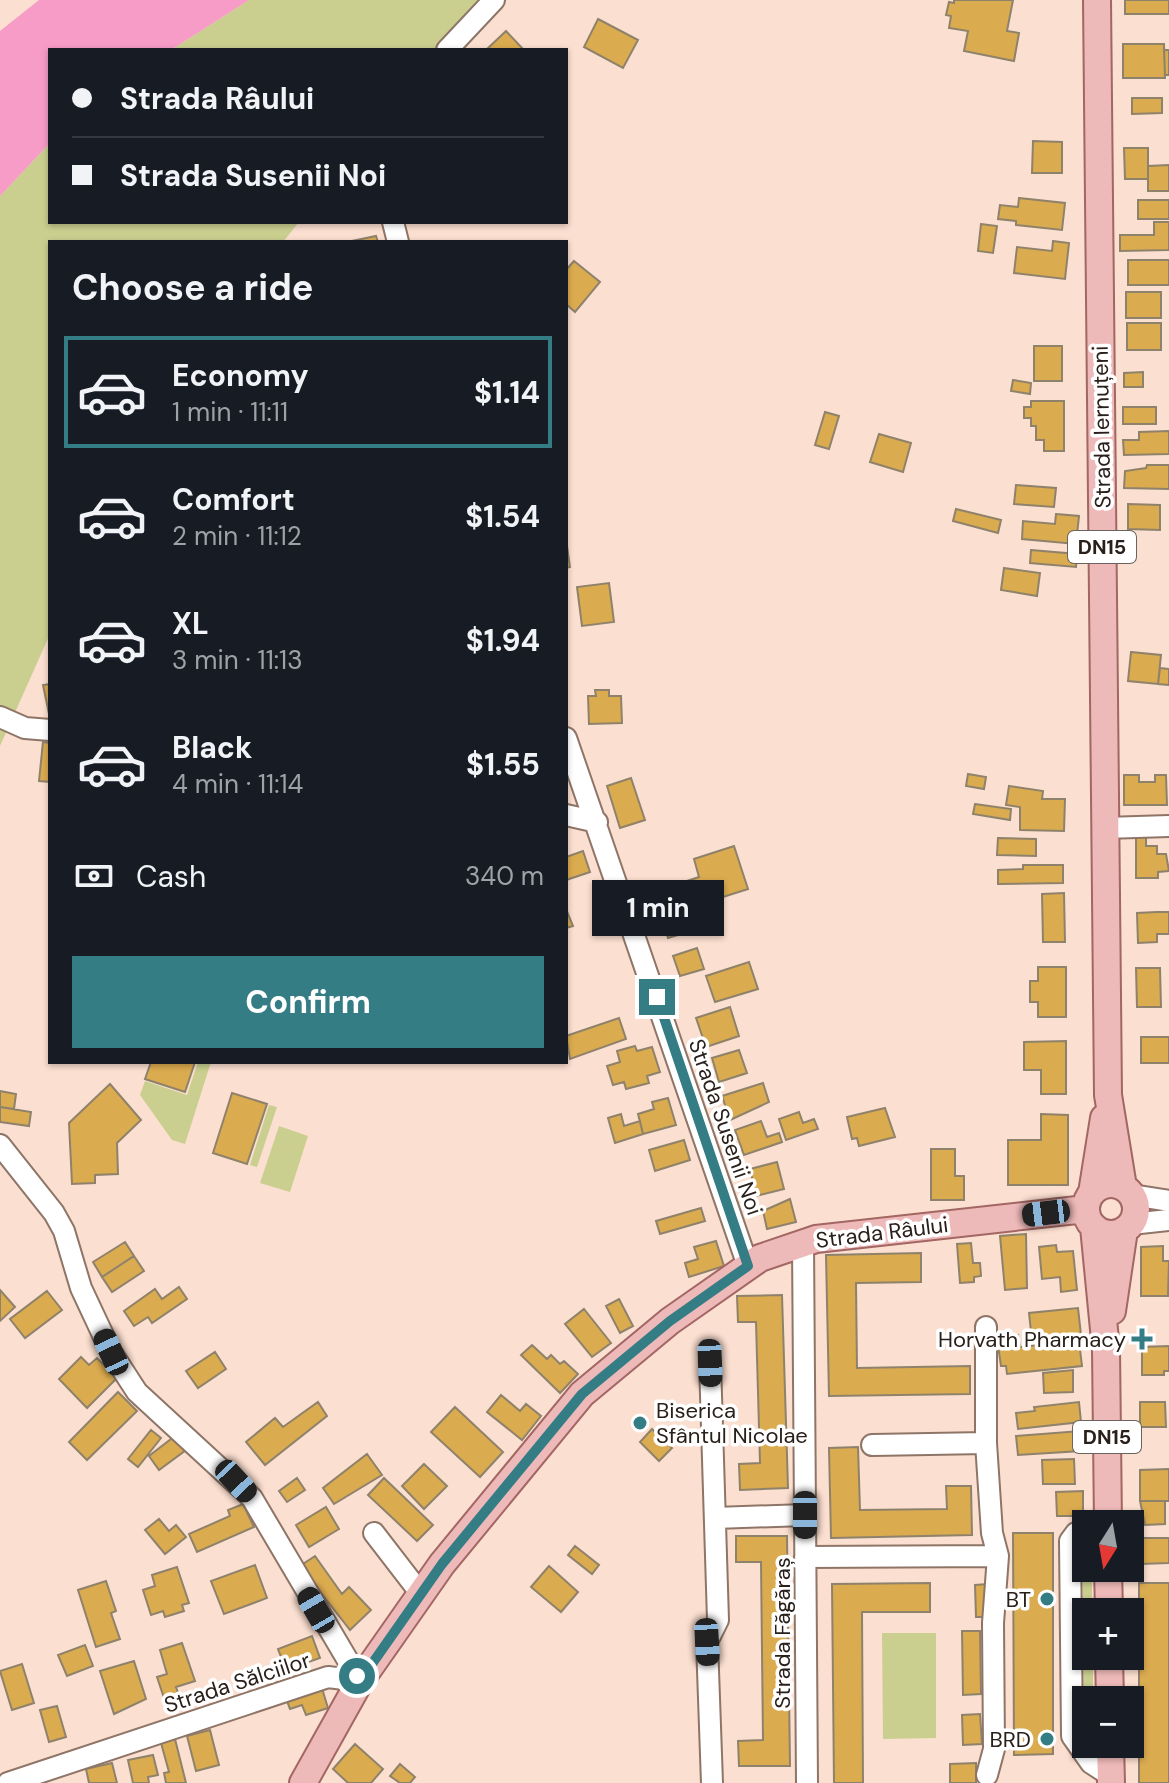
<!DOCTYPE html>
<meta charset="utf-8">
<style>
body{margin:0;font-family:"DM Sans",sans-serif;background:#20242c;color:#f1f3f6;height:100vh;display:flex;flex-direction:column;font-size:30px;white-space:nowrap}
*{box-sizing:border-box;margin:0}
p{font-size:26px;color:#9ea1a6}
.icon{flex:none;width:44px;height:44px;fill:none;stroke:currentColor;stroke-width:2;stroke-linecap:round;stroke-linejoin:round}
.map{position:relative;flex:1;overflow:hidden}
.sheet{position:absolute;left:48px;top:240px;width:520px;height:824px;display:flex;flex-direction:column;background:#171b24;border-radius:0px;box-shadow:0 2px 6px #0004}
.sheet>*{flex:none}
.banner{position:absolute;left:48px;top:48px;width:520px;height:176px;border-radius:0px;box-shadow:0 2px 6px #0004;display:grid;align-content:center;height:176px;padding:0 24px;background:#171b24}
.needle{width:52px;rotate:191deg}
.fabs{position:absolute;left:1072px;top:1510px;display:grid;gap:16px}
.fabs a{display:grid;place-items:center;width:72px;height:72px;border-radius:0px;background:#171b24;box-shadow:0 2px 6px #0004;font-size:40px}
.end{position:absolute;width:36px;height:36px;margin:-18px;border:10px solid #357d84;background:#fff;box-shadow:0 0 0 4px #fff}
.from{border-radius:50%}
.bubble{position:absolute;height:56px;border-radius:0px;background:#171b24;box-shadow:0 2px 6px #0004;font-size:26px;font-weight:700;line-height:56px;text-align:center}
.car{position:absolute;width:24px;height:48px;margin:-24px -12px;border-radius:10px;box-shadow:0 0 6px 2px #0007;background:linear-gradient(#222 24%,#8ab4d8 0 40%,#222 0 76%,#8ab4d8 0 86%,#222 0)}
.banner b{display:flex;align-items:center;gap:28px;height:76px;font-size:30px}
.banner b+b{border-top:2px solid #363941}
.banner i{width:20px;height:20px;background:#f1f3f6}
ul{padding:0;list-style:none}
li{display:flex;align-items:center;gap:24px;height:112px;margin:0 16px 12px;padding:0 8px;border:4px solid transparent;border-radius:0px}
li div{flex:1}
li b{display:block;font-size:30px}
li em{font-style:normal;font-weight:700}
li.selected{border-color:#357d84}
li>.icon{width:72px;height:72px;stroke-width:1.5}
h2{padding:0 24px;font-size:36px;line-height:96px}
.pay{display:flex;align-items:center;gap:20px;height:88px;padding:0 24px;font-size:30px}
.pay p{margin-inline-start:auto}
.cta{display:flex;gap:16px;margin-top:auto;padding:16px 24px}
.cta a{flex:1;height:92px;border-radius:0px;background:#357d84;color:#fff;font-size:32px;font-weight:700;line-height:92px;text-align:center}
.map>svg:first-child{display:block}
.green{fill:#cacf90}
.water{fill:#f79bc7}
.building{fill:#dbab4f;stroke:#8f826b;stroke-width:2}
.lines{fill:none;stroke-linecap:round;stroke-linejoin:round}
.minor-casing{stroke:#8e7567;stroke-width:24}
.major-casing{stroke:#a26663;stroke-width:30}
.minor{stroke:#fff;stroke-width:20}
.major{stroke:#eeb9b9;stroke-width:26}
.route{stroke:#357d84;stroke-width:10}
.poi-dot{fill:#357d84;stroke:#fff;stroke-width:3}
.labels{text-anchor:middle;stroke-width:7;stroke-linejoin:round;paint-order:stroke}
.shield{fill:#fff;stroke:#6a635f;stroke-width:2}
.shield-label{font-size:20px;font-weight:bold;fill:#2a201b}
.street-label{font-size:22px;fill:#2a201b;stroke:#fff}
.poi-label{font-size:22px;fill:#2a201b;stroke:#fff;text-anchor:end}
</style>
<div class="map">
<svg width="1169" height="1783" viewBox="0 0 1169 1783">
<rect width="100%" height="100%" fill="#fbdfd0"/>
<path class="green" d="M249,0H479L435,50H171Z
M50,143V222H299L283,242H50V634L0,746V196Z
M198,1062H211L185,1144L172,1140L140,1095L145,1081L187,1095Z
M269,1105L277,1107L257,1167L250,1165Z
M279,1126L308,1136L290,1192L260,1183Z
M1082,1532H1086V1568H1092V1612H1086V1656H1093V1700H1086V1744H1110L1091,1763L1072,1712H1084Z
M882,1633H936V1738L883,1739Z"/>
<path class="water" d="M39,0H249L171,50H50V143L0,196V31Z"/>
<path class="building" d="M954,0H1013L1007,31L1019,33L1014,61L964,51L968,31L949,28L951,16L946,15L949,2L954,3Z
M1125,0H1169V14H1125Z
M598,19L638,40L623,68L584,47Z
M506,31L524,50H486Z
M1123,44H1164L1165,78H1123Z
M1164,50H1169V75H1165Z
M1132,98H1162V113L1132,114Z
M1033,141L1062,142V173H1032Z
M1124,148H1148V179H1125Z
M1169,165V191H1148V166Z
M1019,198L1065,203L1062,230L1016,225V221L998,219L1000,205L1018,207Z
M1138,200H1169V219H1138Z
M1154,222H1169V250L1120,251V235H1154Z
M981,224L997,226L993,253L978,251Z
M376,236L378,242H347Z
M1053,241L1069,243L1065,279L1014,273L1017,247L1052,251Z
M1128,260H1169V285H1128Z
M574,261L600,282L575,312L566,304V270Z
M1126,292H1161V318H1126Z
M1127,323H1161V350H1127Z
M1034,346H1062V381H1034Z
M1143,372V387H1124V373Z
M1013,380L1031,383L1030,394L1011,391Z
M1031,401H1064V451H1044V440H1036V426H1031V418H1024V407H1031Z
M1123,407H1156V424H1123Z
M825,412L839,416L829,449L815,445Z
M1169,431V454L1124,455L1123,440H1139V432Z
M879,434L911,443L903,472L870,462Z
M1147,465H1169V489L1124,488L1125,471L1146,468Z
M1016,485L1056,488L1054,507L1014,504Z
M1128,504L1160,505V530L1128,529Z
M956,509L1001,520L998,533L953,521Z
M1056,514L1079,516L1076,544L1022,539L1023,521L1055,524Z
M567,546L570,567L566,568V581V547Z
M1031,550L1077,554L1076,567L1030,563Z
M1004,568L1040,573L1037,596L1001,590Z
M609,583L614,622L582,626L577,587Z
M1131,652L1161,655L1158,684L1128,681Z
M1160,668L1169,669V685L1158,684Z
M50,684V713L49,714L43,685Z
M595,690H609V696H621L622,723L589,724L588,696H596Z
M43,742L50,743V782L39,781Z
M968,774L986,777L984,789L966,786Z
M1124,775H1139V782H1155V775H1166L1167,805H1124Z
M631,778L645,820L620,828L607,786Z
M1009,786L1043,791L1042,799H1065L1064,831L1020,830V807L1006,805Z
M975,804L1011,809L1010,820L973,814Z
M1136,837H1146V846H1157V854H1166L1169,871L1158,872V878H1136Z
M998,838L1036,839V856L997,855Z
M734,846L748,889L704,903L702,897L690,900L684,882L699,877L694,859Z
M583,851L590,872L566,880V857Z
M1023,865H1063V883L998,884V870L1023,869Z
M1064,893L1065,942H1043L1042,894Z
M701,905L708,926L668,938L662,918Z
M566,909L573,926L566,928Z
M1157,912H1169V934H1157V942L1138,943L1137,913Z
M697,948L704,969L680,976L673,956Z
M749,962L758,989L715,1002L706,976Z
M1038,967H1066V1017H1038V1002H1030V981H1038Z
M1136,968H1160L1161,1007H1137Z
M730,1007L739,1036L706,1047L696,1018Z
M619,1018L626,1039L570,1059L566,1036Z
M1141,1037H1169V1063H1141Z
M1066,1041V1094H1041V1070H1024V1042Z
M635,1046L637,1051L652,1047L660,1072L647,1076L649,1083L626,1089L624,1082L613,1085L607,1066L620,1062L617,1051Z
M739,1050L747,1073L719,1082L712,1058Z
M151,1062H195L185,1092L145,1079Z
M763,1083L769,1102L730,1120L722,1096Z
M110,1084L141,1120L117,1143L118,1174L95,1175V1183L72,1184L69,1123Z
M0,1091L16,1094L14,1109L0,1107Z
M232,1093L267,1104L247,1164L213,1153Z
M668,1098L676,1125L643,1134L638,1114L654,1109L652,1102Z
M0,1107L31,1112L29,1126L0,1122Z
M885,1108L895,1137L859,1146L857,1138L852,1139L847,1117Z
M799,1112L803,1123L814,1119L818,1129L786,1140L779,1119Z
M621,1114L624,1126L640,1121L643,1134L615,1143L608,1118Z
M1041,1114L1068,1115V1185H1008V1140H1041Z
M761,1121L767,1137L779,1133L782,1142L744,1155L735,1130Z
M684,1140L690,1160L655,1171L649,1150Z
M931,1149H955V1176H964V1200H931Z
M777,1162L784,1189L756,1196L750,1169Z
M790,1199L796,1222L767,1229L763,1211Z
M701,1208L705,1221L660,1234L656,1221Z
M1026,1234L1027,1288L1005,1290L1000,1236Z
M716,1241L724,1266L689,1277L685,1263L698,1259L694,1247Z
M125,1242L134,1256L102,1277L93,1262Z
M971,1243L973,1263H980L981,1276L974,1277V1282L960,1283L957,1244Z
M1056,1245L1057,1252L1073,1251L1077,1290L1061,1292L1060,1277L1042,1279L1039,1247Z
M1163,1246V1261H1169L1168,1296H1141V1247Z
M921,1253V1282L856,1283L857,1368L970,1366V1394L829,1396L826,1255Z
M134,1256L144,1271L112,1292L102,1277Z
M179,1287L187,1299L152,1323L148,1317L134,1326L124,1311L155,1289L162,1299Z
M0,1290L15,1307L0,1321Z
M47,1291L62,1310L25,1338L10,1319Z
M782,1295L788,1488L740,1490L739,1464L760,1463L756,1322H738L737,1296Z
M619,1299L633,1326L620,1333L606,1306Z
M1078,1308L1081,1335L1032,1341L1029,1313Z
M584,1309L611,1343L592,1357L565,1324Z
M1018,1335L1020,1347L1079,1341L1082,1366L1007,1374L1006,1366H1001L997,1339Z
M532,1345L547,1359L551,1355L560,1364L564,1361L578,1374L560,1393L521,1355Z
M1169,1346V1371H1164V1375H1142V1347Z
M215,1352L226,1369L198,1388L186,1371Z
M81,1357L89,1365L97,1358L117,1378L87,1408L59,1379Z
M1073,1370V1392L1044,1393L1043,1373Z
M118,1392L137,1411L87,1460L69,1442Z
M501,1395L520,1411L526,1404L541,1416L522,1440L487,1412Z
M318,1402L327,1416L265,1465L246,1442L275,1418L283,1427Z
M1079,1402L1081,1422L1018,1429L1016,1413L1035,1411L1034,1407Z
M1140,1402H1165L1166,1427H1140Z
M455,1407L503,1452L480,1477L431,1432Z
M652,1429L672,1448L659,1461L640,1442Z
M151,1430L161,1438L138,1467L128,1459Z
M1080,1431L1081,1451L1018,1455L1016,1436Z
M175,1436L186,1450L159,1470L149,1456Z
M858,1447L860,1510L947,1509L946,1486H971L972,1535L831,1538L829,1448Z
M367,1454L382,1475L334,1504L323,1488Z
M1074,1459L1075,1484H1043L1042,1460Z
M424,1464L447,1486L424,1509L402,1486Z
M1169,1469V1501H1140V1470Z
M297,1478L305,1490L287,1502L279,1491Z
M384,1478L433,1525L417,1541L368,1495Z
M1083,1491V1516H1057L1056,1492Z
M1140,1501H1165V1524L1145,1525Z
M243,1504L254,1527L197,1552L189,1534L230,1516L228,1510Z
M326,1507L339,1529L309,1547L296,1525Z
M159,1519L169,1531L176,1525L186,1537L165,1554L145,1530Z
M1013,1533H1053V1754L1014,1755Z
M736,1536H787L790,1766H739L738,1741L763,1740L761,1562H736Z
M1141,1538H1169V1563L1141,1564Z
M575,1546L599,1565L592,1574L568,1555Z
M315,1556L342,1594L349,1587L371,1610L350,1630L300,1566Z
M255,1565L267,1598L224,1614L211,1581Z
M549,1566L578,1592L561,1612L531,1587Z
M177,1567L189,1603L182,1605L184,1611L165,1617L163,1611L151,1615L143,1590L155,1586L152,1575Z
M106,1581L116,1611L111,1613L120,1639L96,1647L78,1590Z
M930,1583V1612H862L863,1783H834L832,1584Z
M1139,1583H1169V1783H1139Z
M988,1584L989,1617H976L975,1585Z
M962,1631H980L981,1694L963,1695Z
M312,1636L320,1658L286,1670L278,1649Z
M182,1643L195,1681L176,1687L179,1696L165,1701L157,1677L167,1674L160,1650Z
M85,1645L93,1666L67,1676L58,1655Z
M134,1661L146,1699L114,1714L100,1671Z
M22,1664L34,1703L12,1710L0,1671Z
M321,1685L328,1708L306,1715L302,1705L290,1709L285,1696Z
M57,1706L66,1737L49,1742L40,1710Z
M980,1714L982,1744L963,1745L962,1715Z
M210,1730L219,1765L196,1771L187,1736Z
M175,1739L186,1783H166L164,1773L169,1772L161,1743Z
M355,1744L383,1769L371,1783H348L333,1769Z
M153,1755L158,1775L148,1777L149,1783H133L128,1760Z
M112,1763L117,1783H89L86,1769Z
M976,1763V1783H950V1764Z
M400,1764L415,1777L410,1783H400L390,1776Z"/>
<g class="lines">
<g class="minor-casing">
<path id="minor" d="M447,50L494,0
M393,222L398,242
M0,717L25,728L50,730
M566,738L748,1266
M566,815L597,822
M1105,828L1169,826
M0,1145L54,1213L64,1231L81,1288L111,1352L137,1392L252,1498L360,1681
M1132,1195L1169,1201
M1131,1224L1169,1220
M803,1243L807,1783
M986,1327V1443L992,1533L998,1556L993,1623L994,1749L987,1775
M710,1363L718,1620L707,1642L712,1783
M872,1445L986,1443
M715,1518L805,1515
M1086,1532L1076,1533L1070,1541L1072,1736L1091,1763L1111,1776
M374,1533L421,1594
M805,1557L998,1556
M8,1783L328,1677L360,1681"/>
</g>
<g class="major-casing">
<path id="major" d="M1097,0L1108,1095L1123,1187
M1086 1209a25 25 0 1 1 50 0a25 25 0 1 1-50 0Z
M1092,1193L1104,1118
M1094,1227L1106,1350L1108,1524
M1112,1311L1124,1230
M1108,1568L1109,1612
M1109,1656L1110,1700
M1110,1744L1111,1783
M303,1783L360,1681L442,1564L582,1394L670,1321L760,1258L816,1239L1086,1209"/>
</g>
<use href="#minor" class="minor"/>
<use href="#major" class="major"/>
</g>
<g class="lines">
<path class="route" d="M357,1676L360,1681L442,1564L582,1394L670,1321L748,1266L657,997"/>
</g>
<g class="poi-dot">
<path d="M1138 1327h8v8h8v8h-8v8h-8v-8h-8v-8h8z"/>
<circle cx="640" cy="1423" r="8"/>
<circle cx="1047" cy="1599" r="8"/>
<circle cx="1047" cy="1739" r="8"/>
</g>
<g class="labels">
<g class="shield">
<rect x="1068" y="531" width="68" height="32" rx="6"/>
<rect x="1073" y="1421" width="68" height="32" rx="6"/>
</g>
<g class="shield-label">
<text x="1102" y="554">DN15</text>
<text x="1107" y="1444">DN15</text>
</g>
<g class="street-label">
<text transform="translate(1101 427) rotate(-91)" y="8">Strada Iernuțeni</text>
<text transform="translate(726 1127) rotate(71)" y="8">Strada Susenii Noi</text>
<text transform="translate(882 1232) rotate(-7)" y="8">Strada Râului</text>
<text transform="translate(782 1633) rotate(-90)" y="8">Strada Făgăraș</text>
<text transform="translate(237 1682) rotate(-18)" y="8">Strada Sălciilor</text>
</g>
<g class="poi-label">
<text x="1126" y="1347">Horvath Pharmacy</text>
<text x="656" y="1418" text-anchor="start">Biserica<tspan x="656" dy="25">Sfântul Nicolae</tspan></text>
<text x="1031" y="1607">BT</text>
<text x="1031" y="1747">BRD</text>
</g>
</g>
</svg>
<div class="fabs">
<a><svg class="needle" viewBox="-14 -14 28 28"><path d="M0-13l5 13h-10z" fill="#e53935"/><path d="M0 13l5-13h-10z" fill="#9ea1a6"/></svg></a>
<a>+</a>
<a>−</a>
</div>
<i class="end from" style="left:357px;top:1676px"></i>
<i class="end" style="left:657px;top:997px"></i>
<div class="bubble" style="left:592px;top:880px;width:132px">1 min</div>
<i class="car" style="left:1046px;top:1213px;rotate:263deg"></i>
<i class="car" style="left:111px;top:1352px;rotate:335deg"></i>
<i class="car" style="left:710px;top:1363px;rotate:178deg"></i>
<i class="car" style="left:236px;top:1481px;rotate:137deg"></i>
<i class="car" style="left:805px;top:1515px;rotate:180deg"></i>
<i class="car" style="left:316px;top:1610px;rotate:330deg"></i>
<i class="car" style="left:707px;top:1642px;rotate:177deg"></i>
<div class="banner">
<b><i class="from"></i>Strada Râului</b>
<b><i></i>Strada Susenii Noi</b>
</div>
<section class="sheet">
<h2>Choose a ride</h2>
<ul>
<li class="selected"><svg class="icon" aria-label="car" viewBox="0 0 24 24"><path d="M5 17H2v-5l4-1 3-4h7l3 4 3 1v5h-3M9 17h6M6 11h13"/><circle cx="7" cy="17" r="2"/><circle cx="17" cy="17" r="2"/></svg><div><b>Economy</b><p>1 min · 11:11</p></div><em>$1.14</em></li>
<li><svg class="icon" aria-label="car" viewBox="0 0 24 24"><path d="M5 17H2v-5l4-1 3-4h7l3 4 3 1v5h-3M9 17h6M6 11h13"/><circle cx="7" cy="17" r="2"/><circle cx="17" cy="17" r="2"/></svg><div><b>Comfort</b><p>2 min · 11:12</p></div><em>$1.54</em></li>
<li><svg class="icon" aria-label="car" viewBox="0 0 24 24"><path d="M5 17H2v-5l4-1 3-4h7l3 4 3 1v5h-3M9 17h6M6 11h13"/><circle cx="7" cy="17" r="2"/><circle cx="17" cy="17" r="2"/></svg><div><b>XL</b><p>3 min · 11:13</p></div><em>$1.94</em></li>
<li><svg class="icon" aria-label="car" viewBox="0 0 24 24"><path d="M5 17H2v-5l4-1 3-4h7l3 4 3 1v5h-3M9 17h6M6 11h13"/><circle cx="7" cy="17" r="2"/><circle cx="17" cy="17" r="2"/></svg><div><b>Black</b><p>4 min · 11:14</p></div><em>$1.55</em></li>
</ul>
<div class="pay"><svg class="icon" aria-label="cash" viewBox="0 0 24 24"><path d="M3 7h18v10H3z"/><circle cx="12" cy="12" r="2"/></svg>Cash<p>340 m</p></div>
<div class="cta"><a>Confirm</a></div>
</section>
</div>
